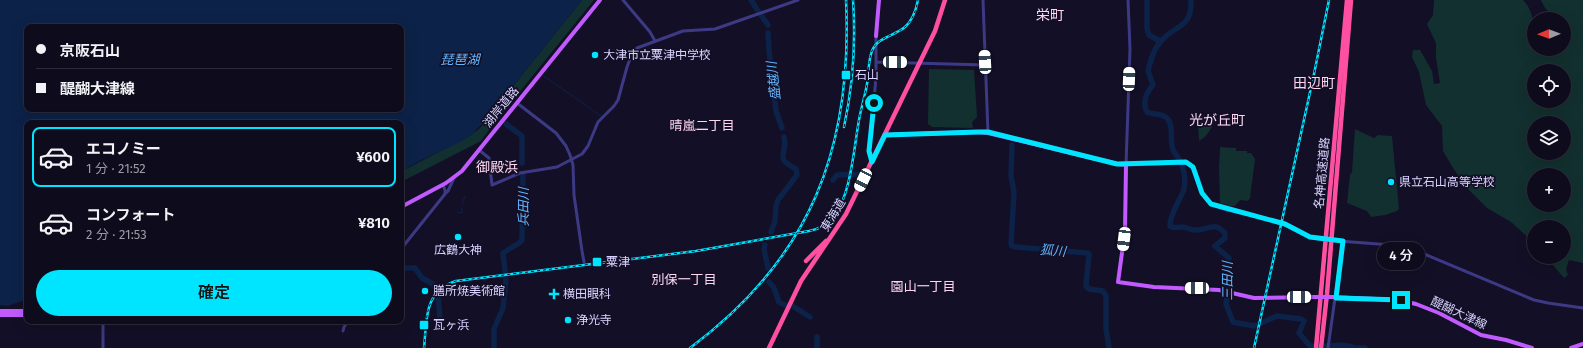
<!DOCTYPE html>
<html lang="ja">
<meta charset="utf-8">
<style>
body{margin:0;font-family:"Fira Sans","Noto Sans JP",sans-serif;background:#1c1929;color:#f1f3f6;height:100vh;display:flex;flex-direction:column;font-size:15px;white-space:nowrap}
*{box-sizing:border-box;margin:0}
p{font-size:13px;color:#9b9ba3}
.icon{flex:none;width:22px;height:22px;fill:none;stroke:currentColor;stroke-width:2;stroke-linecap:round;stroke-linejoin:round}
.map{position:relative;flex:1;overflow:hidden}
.panel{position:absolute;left:24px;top:120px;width:380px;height:204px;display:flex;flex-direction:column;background:#0e0b1c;border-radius:8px;box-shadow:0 4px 16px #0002,0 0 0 1px #2e2b3b}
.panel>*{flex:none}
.top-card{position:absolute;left:24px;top:24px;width:380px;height:88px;border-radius:8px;box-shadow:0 4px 16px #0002,0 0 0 1px #2e2b3b;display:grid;align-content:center;height:88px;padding:0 12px;background:#0e0b1c}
.needle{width:26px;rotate:269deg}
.tools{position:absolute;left:1527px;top:12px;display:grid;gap:8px}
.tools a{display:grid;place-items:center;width:44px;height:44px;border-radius:50%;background:#0e0b1c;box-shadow:0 4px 16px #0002,0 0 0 1px #2e2b3b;font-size:20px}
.end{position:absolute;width:18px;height:18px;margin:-9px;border:5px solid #00e5ff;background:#111;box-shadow:0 0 0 2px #111}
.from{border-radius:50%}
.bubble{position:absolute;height:28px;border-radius:14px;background:#0e0b1c;box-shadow:0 4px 16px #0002,0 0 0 1px #2e2b3b;font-size:13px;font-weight:600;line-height:28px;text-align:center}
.car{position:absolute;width:12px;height:24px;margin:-12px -6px;border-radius:5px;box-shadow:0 0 3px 1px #0007;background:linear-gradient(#fff 24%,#345 0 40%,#fff 0 76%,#345 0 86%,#fff 0)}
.top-card b{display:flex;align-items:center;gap:14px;height:38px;font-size:15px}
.top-card b+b{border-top:1px solid #2e2b3b}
.top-card i{width:10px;height:10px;background:#f1f3f6}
ul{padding:7px 0 0;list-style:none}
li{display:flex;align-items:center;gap:12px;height:60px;margin:0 8px 6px;padding:0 4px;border:2px solid transparent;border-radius:8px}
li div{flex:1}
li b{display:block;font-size:15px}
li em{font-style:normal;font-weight:600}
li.current{border-color:#00e5ff}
li>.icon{width:36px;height:36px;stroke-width:1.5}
.cta{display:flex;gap:8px;margin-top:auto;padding:8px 12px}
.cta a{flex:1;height:46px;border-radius:24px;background:#00e5ff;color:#111;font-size:16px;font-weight:600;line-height:46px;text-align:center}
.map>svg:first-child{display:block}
.green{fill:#12302f;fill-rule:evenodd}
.water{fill:#0c2248;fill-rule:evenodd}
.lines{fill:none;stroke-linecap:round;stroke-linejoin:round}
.stream{stroke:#0c2248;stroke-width:1}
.river{stroke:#0c2248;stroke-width:5.5}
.minor{stroke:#3d3a85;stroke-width:3}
.major{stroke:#c25bff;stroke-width:4}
.highway{stroke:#ff4fa3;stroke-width:4.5}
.rail-casing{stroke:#00e5ff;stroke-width:2.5}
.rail{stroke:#130f26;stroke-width:1;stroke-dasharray:3;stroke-linecap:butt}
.minor-bridge{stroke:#3d3a85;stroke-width:3}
.major-bridge{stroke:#c25bff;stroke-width:4}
.route{stroke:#00e5ff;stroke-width:5}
.poi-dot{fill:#00e5ff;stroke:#130f26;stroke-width:1.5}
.labels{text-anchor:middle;stroke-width:3.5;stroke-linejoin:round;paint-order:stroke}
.poi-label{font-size:12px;fill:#d9d4ff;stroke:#130f26;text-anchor:start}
.street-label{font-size:12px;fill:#d9d4ff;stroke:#130f26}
.water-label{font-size:13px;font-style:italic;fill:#62b6ff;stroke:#130f26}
.neighbourhood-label{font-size:13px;fill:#ffd6f0;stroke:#130f26}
.quarter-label{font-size:14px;fill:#ffd6f0;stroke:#130f26}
</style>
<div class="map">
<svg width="1583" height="348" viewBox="0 0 1583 348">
<rect width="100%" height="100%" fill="#130f26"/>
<path class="green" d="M582,0H594L500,116L497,112L498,105Z
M1434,0H1523C1536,13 1534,32 1534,49H1564V41L1569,37L1564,30V19H1555L1545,8L1541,0H1583V263L1569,260L1566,269L1568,275L1564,278L1546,257H1564V227H1534V243L1511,222L1487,208L1467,188L1453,168L1443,151L1442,126L1426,105L1419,72L1412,57L1413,50H1420L1432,71L1434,84L1440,83L1436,58V43L1427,24L1433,15ZM1534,71H1564V101H1534ZM1534,123H1564V153H1534ZM1534,175H1564V205H1534Z
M929,69L974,70L977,117L972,122L973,128L932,127L928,124Z
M1202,115L1209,117L1212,127L1205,137L1199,141L1198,123H1201Z
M494,117L497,119L481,141L401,182V172L404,170L468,137L479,129L489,118Z
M1355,129L1374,138L1378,135L1392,136L1399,209L1397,211L1385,215L1371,217L1367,211L1347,203L1350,175L1352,172Z
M1220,147L1236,148V151H1247V153H1251L1255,159L1250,198L1248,201L1240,200L1235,206H1231L1220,203L1219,168Z"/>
<path class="water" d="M0,0H582L498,105L497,112L500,116L497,119L494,117C485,118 477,130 470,136C449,150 422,157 401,172V123H27V299L8,306L0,305ZM27,27H401V109H27Z"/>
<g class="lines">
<path class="stream" d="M544,76L601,116
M462,204L465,196
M457,212L462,213V208"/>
<path class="river" d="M751,0L758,11
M1147,0V29L1149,35L1158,40L1159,44
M1191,0C1192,28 1177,24 1162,40C1155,46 1150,62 1148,71L1153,85C1146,93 1142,102 1147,112C1153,115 1162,113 1167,118C1174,125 1170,137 1172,145C1172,151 1176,154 1179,159C1184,167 1186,179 1184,189C1180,201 1170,213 1170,226C1174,229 1177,227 1182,227C1187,227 1190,230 1195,230C1208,231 1213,220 1225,233V238L1215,246L1229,258L1226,271L1228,290L1226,304L1233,322L1254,326L1277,316L1301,319L1304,321L1299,333L1310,346C1327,348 1338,342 1356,348
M761,15L768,25
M768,33L769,50L776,111L782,128
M506,124L522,136V163
M1012,145L1011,176L1014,192L1011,244L1012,246L1015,247L1088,253L1089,255L1086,286L1089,289L1103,291L1106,296V329L1109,348
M833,180L837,175L860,174
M771,232L775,221L776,206L778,200L797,175L796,169C773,157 788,156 784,137
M765,245L764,249L768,268
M401,268H415L422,278L433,284L435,287L438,295L440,320
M769,282L774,288L779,302L785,305
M794,307L810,317
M817,337V348
M494,348V329L503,308L506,280L503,253L519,243L522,240L523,175
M1357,348H1365"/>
<path class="minor" d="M623,0L650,32L655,41
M983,0L988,133
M1128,0L1130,49L1126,165L1188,163C1202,171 1196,193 1210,203C1219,210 1241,213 1252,215
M876,62L985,65
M517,103L556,133L566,146L570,155L573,165L574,195L582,251L584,262
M479,150L489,158L492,185L520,173L557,167L582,154L588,146L598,122L614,106L618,100L627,67L632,54L637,48L683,31L715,29L798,0
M871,162L869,151L876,78V36
M445,194L448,191L454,178
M1295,229L1310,237L1318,239
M1339,241L1391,245L1417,251L1534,300L1548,303L1583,308
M401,249L445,194V190L443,185
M103,321V348
M343,331L344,327L348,321
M1328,348L1343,241"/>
<path class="major" d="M876,36L879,0
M885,135L978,132L988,133L1117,164L1126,165L1125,231L1118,282L1154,287L1219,290L1254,298L1315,297
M401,207L446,183L462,171L600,0
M1333,297L1398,300L1416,304L1439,313L1481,335L1506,340L1532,348
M0,311H27
M0,315H27
M138,321H173
M1571,348L1583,344"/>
<path class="highway" d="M806,261L826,241
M769,348L801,281L846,214L935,31L945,0
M1316,348L1347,0
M1321,348L1327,294L1351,0"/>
<g class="rail-casing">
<path id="rail" d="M844,127C853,85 856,43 853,0
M424,348C427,320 423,292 456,281L696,251L809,231C819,229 828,225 834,216C851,195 854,147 859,120C861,108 865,96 867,84C869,74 868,64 871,54C875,37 893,37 905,27C913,20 916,10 918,0
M690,348C811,258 853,148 846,0
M1254,348L1314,74L1329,0"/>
</g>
<use href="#rail" class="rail"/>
<path class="minor-bridge" d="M1252,215L1275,221L1295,229
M1318,239L1339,241"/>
<path class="major-bridge" d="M1315,297H1333"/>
</g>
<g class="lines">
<path class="route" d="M874,103L869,151L872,162L885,135L978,132H988L1117,164L1186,162L1193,167L1202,193L1211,204L1285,224L1310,237L1343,241L1336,298L1401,300"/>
</g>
<g class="poi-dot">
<circle cx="595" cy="55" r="4"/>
<rect x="841" y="70" width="10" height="10" rx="2"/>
<circle cx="1391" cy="182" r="4"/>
<circle cx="458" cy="237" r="4"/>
<rect x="592" y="257" width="10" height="10" rx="2"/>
<circle cx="425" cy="291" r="4"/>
<path d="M552 288h4v4h4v4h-4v4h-4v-4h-4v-4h4z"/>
<circle cx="568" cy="320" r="4"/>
<rect x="419" y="320" width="10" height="10" rx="2"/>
</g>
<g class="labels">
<g class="poi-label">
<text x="603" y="59">大津市立粟津中学校</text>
<text x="855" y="79">石山</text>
<text x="1399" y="186">県立石山高等学校</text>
<text x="458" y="254" text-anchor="middle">広鶴大神</text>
<text x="606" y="266">粟津</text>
<text x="433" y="295">膳所焼美術館</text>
<text x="563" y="298">横田眼科</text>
<text x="576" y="324">浄光寺</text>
<text x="433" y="329">瓦ヶ浜</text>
</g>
<g class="street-label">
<text transform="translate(501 107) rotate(-51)" y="4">湖岸道路</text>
<text transform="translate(1322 173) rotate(-85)" y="4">名神高速道路</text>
<text transform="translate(833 215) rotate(-59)" y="4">東海道</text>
<text transform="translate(1459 313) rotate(25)" y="4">醍醐大津線</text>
</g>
<g class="water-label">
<text x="460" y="64">琵琶湖</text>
<text transform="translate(773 81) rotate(-96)" y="5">盛越川</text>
<text transform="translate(523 207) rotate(-90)" y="5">兵田川</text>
<text transform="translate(1053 250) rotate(5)" y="5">狐川</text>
<text transform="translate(1227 281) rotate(-90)" y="5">三田川</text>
</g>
<g class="neighbourhood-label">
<text x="702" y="130">晴嵐二丁目</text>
<text x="684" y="284">別保一丁目</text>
<text x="923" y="291">園山一丁目</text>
</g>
<g class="quarter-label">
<text x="1050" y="20">栄町</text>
<text x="1314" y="88">田辺町</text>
<text x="1217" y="125">光が丘町</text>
<text x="497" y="172">御殿浜</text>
</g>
</g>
</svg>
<div class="tools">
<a><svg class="needle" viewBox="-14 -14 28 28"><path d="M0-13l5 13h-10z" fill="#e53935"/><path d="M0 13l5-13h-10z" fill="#9b9ba3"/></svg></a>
<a><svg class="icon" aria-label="locate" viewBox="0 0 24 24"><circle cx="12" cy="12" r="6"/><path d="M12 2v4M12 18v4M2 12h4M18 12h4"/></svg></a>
<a><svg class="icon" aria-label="layers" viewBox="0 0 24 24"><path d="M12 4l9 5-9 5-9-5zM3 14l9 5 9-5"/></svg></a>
<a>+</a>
<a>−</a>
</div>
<i class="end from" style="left:874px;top:103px"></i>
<i class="end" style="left:1401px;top:300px"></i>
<div class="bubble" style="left:1377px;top:242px;width:48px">4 分</div>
<i class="car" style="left:895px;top:62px;rotate:91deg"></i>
<i class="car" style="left:985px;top:62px;rotate:357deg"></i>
<i class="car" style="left:1129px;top:79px;rotate:2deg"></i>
<i class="car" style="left:863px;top:180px;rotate:206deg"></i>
<i class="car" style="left:1124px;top:239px;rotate:187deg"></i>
<i class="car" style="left:1197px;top:288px;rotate:271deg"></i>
<i class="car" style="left:1299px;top:297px;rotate:90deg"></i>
<div class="top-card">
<b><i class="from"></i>京阪石山</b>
<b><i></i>醍醐大津線</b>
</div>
<section class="panel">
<ul>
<li class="current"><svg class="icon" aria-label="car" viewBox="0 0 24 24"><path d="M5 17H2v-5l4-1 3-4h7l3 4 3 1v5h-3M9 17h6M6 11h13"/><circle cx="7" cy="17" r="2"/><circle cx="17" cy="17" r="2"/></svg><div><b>エコノミー</b><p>1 分 · 21:52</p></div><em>¥600</em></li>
<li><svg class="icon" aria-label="car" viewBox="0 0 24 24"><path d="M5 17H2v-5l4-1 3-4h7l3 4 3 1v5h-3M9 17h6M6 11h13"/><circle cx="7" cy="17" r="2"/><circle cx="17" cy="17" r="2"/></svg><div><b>コンフォート</b><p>2 分 · 21:53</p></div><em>¥810</em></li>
</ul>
<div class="cta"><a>確定</a></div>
</section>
</div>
